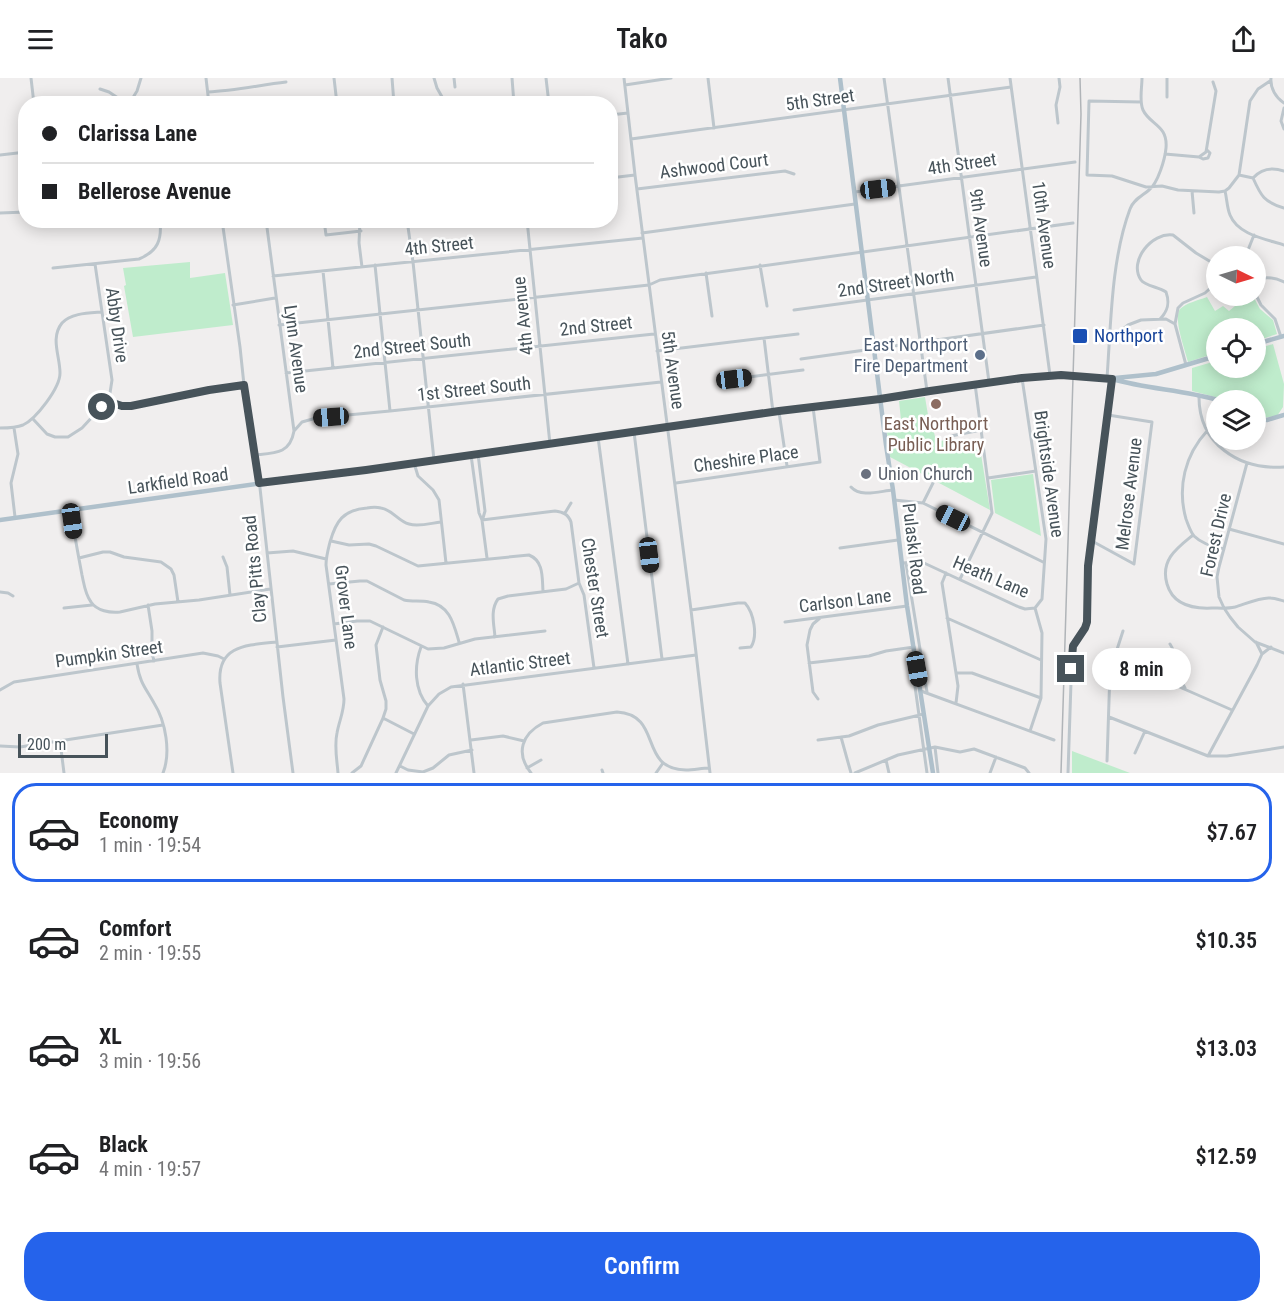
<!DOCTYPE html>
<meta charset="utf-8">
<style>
body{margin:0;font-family:"Roboto Condensed",sans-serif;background:#f2f2f2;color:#202124;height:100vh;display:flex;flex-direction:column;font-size:22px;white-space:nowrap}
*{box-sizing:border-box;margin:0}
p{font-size:20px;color:#757577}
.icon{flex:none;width:33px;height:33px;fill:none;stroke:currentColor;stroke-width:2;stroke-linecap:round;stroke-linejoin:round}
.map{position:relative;height:695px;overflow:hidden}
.sheet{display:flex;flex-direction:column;background:#fff;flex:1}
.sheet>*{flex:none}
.hud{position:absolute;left:18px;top:18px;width:600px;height:132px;border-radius:24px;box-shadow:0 3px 15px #0003;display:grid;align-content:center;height:132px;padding:0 24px;background:#fff}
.needle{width:39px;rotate:95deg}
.fabs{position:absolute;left:1206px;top:168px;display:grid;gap:12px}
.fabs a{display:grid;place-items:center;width:60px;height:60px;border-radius:50%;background:#fff;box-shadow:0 3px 15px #0003;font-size:30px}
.scale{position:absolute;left:18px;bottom:15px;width:90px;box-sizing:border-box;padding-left:6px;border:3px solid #47535a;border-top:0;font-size:16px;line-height:21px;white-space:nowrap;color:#47535a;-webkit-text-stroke:4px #fff;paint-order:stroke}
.end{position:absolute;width:27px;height:27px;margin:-14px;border:8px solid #47535a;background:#fff;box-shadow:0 0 0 3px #fff}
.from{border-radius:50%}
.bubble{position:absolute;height:42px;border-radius:21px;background:#fff;box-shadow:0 3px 15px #0003;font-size:20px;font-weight:600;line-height:42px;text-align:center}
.car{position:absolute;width:18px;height:36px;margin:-18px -9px;border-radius:8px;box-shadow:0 0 4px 2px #0007;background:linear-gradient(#222 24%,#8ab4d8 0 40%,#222 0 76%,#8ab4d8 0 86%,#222 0)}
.hud b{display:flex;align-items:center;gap:21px;height:57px;font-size:22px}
.hud b+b{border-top:2px solid #e0e0e0}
.hud i{width:15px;height:15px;background:#202124}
ul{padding:10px 0 0;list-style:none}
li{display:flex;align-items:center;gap:18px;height:99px;margin:0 12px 9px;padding:0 12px;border:3px solid transparent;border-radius:24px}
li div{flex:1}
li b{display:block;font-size:22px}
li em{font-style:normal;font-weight:600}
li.active{border-color:#2563eb}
li>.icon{width:54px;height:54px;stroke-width:1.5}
.action{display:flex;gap:12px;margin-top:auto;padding:12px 24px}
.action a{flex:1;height:69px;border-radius:24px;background:#2563eb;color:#fff;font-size:24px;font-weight:600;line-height:69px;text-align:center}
header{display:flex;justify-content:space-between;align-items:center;height:78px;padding:0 24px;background:#fff;font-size:27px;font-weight:600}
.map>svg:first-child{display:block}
.green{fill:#bfeccc}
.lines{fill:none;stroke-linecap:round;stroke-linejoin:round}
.minor{stroke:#bdc6cc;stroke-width:3}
.major{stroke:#afc0cb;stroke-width:4.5}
.rail{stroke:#b0b4b8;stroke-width:1.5}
.route{stroke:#47535a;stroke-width:8}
.transit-dot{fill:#1a4fb4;stroke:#fff;stroke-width:2}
.service-dot{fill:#5c6f8a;stroke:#fff;stroke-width:2}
.education-dot{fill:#8d6e63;stroke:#fff;stroke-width:2}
.worship-dot{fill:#6b7280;stroke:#fff;stroke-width:2}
.labels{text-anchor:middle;stroke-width:5;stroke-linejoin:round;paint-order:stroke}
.street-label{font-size:18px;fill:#47535a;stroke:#fff}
.transit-label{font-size:18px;fill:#164399;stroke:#fff;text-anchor:start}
.service-label{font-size:18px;fill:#4e5e75;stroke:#fff;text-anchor:end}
.education-label{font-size:18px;fill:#785e54;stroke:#fff}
.worship-label{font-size:18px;fill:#5b616d;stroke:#fff;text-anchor:start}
</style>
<header><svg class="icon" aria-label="menu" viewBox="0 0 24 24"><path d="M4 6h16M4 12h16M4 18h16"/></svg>Tako<svg class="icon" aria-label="share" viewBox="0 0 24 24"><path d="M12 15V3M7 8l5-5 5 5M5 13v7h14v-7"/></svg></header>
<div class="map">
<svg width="1284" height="695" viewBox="0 0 1284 695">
<rect width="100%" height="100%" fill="#f0eeee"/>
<path class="green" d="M190,184V200L225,195L233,247L133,259L124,208L126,207L123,190Z
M1247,218H1253L1260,231L1273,242L1277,256L1256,263V250H1216V275L1188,284C1185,272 1173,240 1180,231C1186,225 1199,222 1207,219L1215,233L1223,228L1229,233Z
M1273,266L1284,306L1283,329L1277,338L1263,340L1256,337V322H1227L1192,313V290L1216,283V290H1256V271Z
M925,319L930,349L933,350L936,363L954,362L956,372L980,370L990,432L890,379L886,346L901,342L899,323Z
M1033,396L1041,458L995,435L991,402Z
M1072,673L1130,695H1072Z"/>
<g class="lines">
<path class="minor" d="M31,0L34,26
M206,0L209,26
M334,0L337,26
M392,0L394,26
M434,0L437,10L446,26
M454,0L455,9
M512,0L514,26
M546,0L549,26
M624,0L635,97L691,532L710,695
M708,0L714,50
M884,0L927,313
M948,0L989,304
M1010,0L1050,297
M1271,0C1270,10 1276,20 1284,25
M625,7L671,0
M100,11L109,14L127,26
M208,14C234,13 260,7 286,4
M1167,19V0
M1141,24L1089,23L1087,97L1112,98L1146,109L1162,108L1178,112L1219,114L1225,113L1229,110L1239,97L1250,23L1258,11L1270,3
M129,26L137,13L141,0
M1284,30L1281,43L1284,51
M610,37L628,35
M1058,45L1056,27L1060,9L1059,0
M631,61L1011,9
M1165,76L1199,79L1206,74L1216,13L1213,4
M0,77L26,74
M1199,79L1203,81L1208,80L1210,75L1207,72
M1239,97L1253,100
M610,100L635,97
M1253,100C1261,118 1264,124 1284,130
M1253,100C1262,90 1272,89 1284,93
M637,111L785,93L794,96
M1192,113L1194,135
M1225,113C1227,121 1227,130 1230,137C1238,157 1266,161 1284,167
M855,114L1075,84
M0,135L26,134
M222,142L240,269L244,307L260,410L283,619L293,695
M324,142L326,157L361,153
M360,142L359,165L362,189
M407,142L413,184L434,382
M527,142L550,366
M642,155L855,126
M1248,172L1254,157
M375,187L390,333
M760,187L767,228
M53,190L139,181C158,173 162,162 160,142
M323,193L333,290
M706,195L712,238
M273,198L643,160
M1256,202C1266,198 1274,199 1284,204
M1256,217L1261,227L1275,241L1281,259
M233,227L275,220
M794,232L1036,199
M1160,241C1168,233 1170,225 1166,214C1159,209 1145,208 1141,202C1128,183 1152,154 1173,157L1196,175L1216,187
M279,247L649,207L660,202L1073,145
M764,260L773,334
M1110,260L1117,256L1128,247L1141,242L1166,241L1175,246
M657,273L798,256
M801,281L1044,247
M1186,287L1175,246L1178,230L1183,225L1205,215L1216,205
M286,295L654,256
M1022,300L1046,461L1042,521L1035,530
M734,301L803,292
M1199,317C1198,366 1239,392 1284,389
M108,323L122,328H131L209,312L244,307
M779,334L787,388
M33,341L47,356L55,359H68L82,350L107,323L110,315L112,302L95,186
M0,350C8,350 16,350 23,347C36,341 60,310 60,295C60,278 50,260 62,245C71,235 89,235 102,234
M14,350L18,376L11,405L15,439
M294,353L302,344L316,340L390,333L661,304
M1207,353C1185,377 1177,409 1186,441C1188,446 1190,453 1194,458C1202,466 1213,469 1224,471
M634,354L662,581
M951,358L981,352
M598,359L628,586
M478,376L485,433L483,440
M255,377C275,375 290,376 294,353L266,142
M471,377L479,435L482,442L487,480
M414,385L418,398L433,412L439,422L446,485
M1247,385L1219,489L1217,499L1219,519L1224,530L1230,539L1238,549L1255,564L1284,575
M988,400L1036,393
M676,405L820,384L813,329
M851,409C861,420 880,413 893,412
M894,422L923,425L1043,484
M923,425L933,405
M71,433C74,455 78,476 82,497C84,506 85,516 91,524C97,533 110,535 120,534L155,526L199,522L270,511
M565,435L571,425
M482,442L555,433C563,434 568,436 571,444L579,505L584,517L594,590
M1229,451L1284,466
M1193,457C1177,470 1160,482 1167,506C1173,527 1192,531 1212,530C1219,530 1227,531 1235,529C1245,526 1261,519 1270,520C1275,520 1280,522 1284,523
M331,463L349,467L369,466L376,468L418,488L529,477C544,483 542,500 543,513
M1092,463L1134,486L1152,344L1108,337
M840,470L898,462
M267,475L293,473L326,481
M223,479L227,489L230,517
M79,480L103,474H110L124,479L161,484L171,491L174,497L178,524
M902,485L917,484L924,485L1019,529L1025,531L1035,530
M906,485L927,614
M946,495L942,505L958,608L956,625
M960,501L992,435L975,306
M329,506L360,503H367L404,522C413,524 420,522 429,524C450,527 454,547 459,564
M0,514L8,515L13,518
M148,527L152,553V575L154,583
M64,530L92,527
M691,532L738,525H745C754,535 758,558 751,569L740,570
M947,540L1041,582
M785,544L907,528
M334,546L357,543H370L428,571L444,570L475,561L545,553
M495,559C494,546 490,532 498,521L508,518L566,511L579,505
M1256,564L1262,576
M1170,566C1179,579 1176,596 1185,610
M277,569L336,562
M421,569C414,588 414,612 428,628
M809,585L869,578L886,573L914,569
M137,586C140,605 145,609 154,625C166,644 171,675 163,695
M913,594L927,695
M1152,594L1159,600L1232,632
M956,595H972L1041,620
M463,606L474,695
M0,612L14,604L203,575L218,578L224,581
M921,613L1054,662
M818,621L813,614L807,567L810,552L813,546L820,540
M1109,639L1208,678H1227L1284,669
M383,640L414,656
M1030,653L1041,620L1042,555L1035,530
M841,659L851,695
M471,662L503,658L524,663
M818,662L849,658L878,647L924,636
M60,663L64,695
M0,668L20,669L163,647
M935,669L938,695
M1135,675L1145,653
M1208,678L1257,587L1262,576L1271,569
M886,682L889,695
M1107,683L1110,593L1123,553
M400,688L408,692L423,694L433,690L449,677L472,672
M527,690L541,682
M602,692L603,695
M233,695L220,605C217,567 247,567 277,564
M338,695C337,682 334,668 337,655C339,643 344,634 344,621L326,487C326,479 328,472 330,464C336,443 343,432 367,430C372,429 377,429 381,430C393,432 398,443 409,446C419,449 431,445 441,444
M352,695L361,688L383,640L386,631V623L380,602L376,567L383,549
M396,695L428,628L439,616L451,609L696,577
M531,695C515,675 522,656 543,645L617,634C664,637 637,691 686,692C694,692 702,690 709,690
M656,695L663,685
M855,695L898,677L935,669L960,674L974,671L1025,690L1029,695
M990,695L996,679
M1068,695L1072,574L1073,568L1085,550L1087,544L1088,488L1112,301L1107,300C1111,246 1111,182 1130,131C1133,122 1142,118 1149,112C1158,105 1165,81 1166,70C1168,47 1150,47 1143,32C1139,23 1142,10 1142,0"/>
<path class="major" d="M840,0L886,367L893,412L907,528L933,695
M1256,266L1284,258
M1115,300L1156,296L1216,278
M1112,301C1147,311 1183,312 1218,322
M1256,341L1267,342L1284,337
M0,442L299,400L364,392L779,333L880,321L1022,300L1061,297L1107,300"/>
<path class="rail" d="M1061,695L1081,36L1080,0"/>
</g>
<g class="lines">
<path class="route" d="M102,329L107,323L122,328H131L209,312L244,307L259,405L366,392L779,333L880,321L930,313L1022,300L1061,297L1112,301L1088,488L1087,544L1085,550L1073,568L1071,591"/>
</g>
<rect class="transit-dot" x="1072" y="250" width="16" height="16" rx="3"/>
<circle class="service-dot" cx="980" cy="277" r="6"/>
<circle class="education-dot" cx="936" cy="326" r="6"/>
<circle class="worship-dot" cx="866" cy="396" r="6"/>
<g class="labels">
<g class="street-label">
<text transform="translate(820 22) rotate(-8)" y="6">5th Street</text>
<text transform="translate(962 86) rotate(-8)" y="6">4th Street</text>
<text transform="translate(714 88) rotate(-7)" y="6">Ashwood Court</text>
<text transform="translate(1044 147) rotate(82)" y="6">10th Avenue</text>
<text transform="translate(981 150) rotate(82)" y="6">9th Avenue</text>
<text transform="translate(439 168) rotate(-6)" y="6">4th Street</text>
<text transform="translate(896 205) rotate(-8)" y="6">2nd Street North</text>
<text transform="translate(523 238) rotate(-96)" y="6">4th Avenue</text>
<text transform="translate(117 247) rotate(82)" y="6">Abby Drive</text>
<text transform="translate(596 248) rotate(-6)" y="6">2nd Street</text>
<text transform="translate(412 268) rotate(-6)" y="6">2nd Street South</text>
<text transform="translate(296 271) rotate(82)" y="6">Lynn Avenue</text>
<text transform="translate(673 292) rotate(82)" y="6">5th Avenue</text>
<text transform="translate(474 311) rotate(-6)" y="6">1st Street South</text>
<text transform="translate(746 381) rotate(-8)" y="6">Cheshire Place</text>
<text transform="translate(1049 396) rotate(82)" y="6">Brightside Avenue</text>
<text transform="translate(178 403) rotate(-8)" y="6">Larkfield Road</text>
<text transform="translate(1129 416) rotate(-83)" y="6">Melrose Avenue</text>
<text transform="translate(1216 457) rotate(-77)" y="6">Forest Drive</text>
<text transform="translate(914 471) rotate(83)" y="6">Pulaski Road</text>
<text transform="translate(255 491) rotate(-96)" y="6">Clay Pitts Road</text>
<text transform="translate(991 499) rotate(23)" y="6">Heath Lane</text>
<text transform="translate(595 510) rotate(81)" y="6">Chester Street</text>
<text transform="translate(845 523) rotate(-7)" y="6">Carlson Lane</text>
<text transform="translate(346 529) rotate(83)" y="6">Grover Lane</text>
<text transform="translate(109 576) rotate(-8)" y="6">Pumpkin Street</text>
<text transform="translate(520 586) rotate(-7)" y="6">Atlantic Street</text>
</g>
<g class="transit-label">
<text x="1094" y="264">Northport</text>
</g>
<g class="service-label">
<text x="968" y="273">East Northport<tspan x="968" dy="21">Fire Department</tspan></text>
</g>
<g class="education-label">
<text x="936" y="352">East Northport<tspan x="936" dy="21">Public Library</tspan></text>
</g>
<g class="worship-label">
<text x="878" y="402">Union Church</text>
</g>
</g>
</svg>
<div class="fabs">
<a><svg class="needle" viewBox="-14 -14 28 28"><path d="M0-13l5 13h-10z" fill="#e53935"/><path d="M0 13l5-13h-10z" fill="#757577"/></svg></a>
<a><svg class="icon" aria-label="locate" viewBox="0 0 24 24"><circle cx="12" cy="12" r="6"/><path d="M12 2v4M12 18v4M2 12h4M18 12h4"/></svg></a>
<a><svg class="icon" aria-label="layers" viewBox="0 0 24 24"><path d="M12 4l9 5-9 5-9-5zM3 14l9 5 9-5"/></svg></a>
</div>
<div class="scale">200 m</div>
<i class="end from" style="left:102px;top:329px"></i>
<i class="end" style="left:1071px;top:591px"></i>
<div class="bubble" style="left:1092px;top:570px;width:99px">8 min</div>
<i class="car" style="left:878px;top:111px;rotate:83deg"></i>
<i class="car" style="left:734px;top:301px;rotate:83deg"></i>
<i class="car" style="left:331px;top:339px;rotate:266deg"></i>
<i class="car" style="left:953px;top:440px;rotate:296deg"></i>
<i class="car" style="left:72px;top:443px;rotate:172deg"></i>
<i class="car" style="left:649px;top:477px;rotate:173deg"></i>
<i class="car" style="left:917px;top:591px;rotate:170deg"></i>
<div class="hud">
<b><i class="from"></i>Clarissa Lane</b>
<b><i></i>Bellerose Avenue</b>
</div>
</div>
<section class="sheet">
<ul>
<li class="active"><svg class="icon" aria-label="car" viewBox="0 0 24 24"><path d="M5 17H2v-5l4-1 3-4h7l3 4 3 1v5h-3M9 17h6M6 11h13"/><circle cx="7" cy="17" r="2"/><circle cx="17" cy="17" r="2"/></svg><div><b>Economy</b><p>1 min · 19:54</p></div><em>$7.67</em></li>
<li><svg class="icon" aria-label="car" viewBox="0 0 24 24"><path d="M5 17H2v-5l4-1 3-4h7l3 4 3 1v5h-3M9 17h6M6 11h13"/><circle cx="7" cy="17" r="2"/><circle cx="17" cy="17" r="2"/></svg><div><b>Comfort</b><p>2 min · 19:55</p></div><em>$10.35</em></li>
<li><svg class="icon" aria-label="car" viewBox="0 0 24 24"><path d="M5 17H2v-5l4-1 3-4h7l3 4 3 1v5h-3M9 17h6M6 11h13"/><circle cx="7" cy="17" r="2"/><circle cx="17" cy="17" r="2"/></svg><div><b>XL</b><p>3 min · 19:56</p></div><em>$13.03</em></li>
<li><svg class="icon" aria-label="car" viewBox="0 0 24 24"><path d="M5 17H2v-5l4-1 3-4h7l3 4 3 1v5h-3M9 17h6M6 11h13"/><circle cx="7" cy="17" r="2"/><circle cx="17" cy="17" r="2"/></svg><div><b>Black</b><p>4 min · 19:57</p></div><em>$12.59</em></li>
</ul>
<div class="action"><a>Confirm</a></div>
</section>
